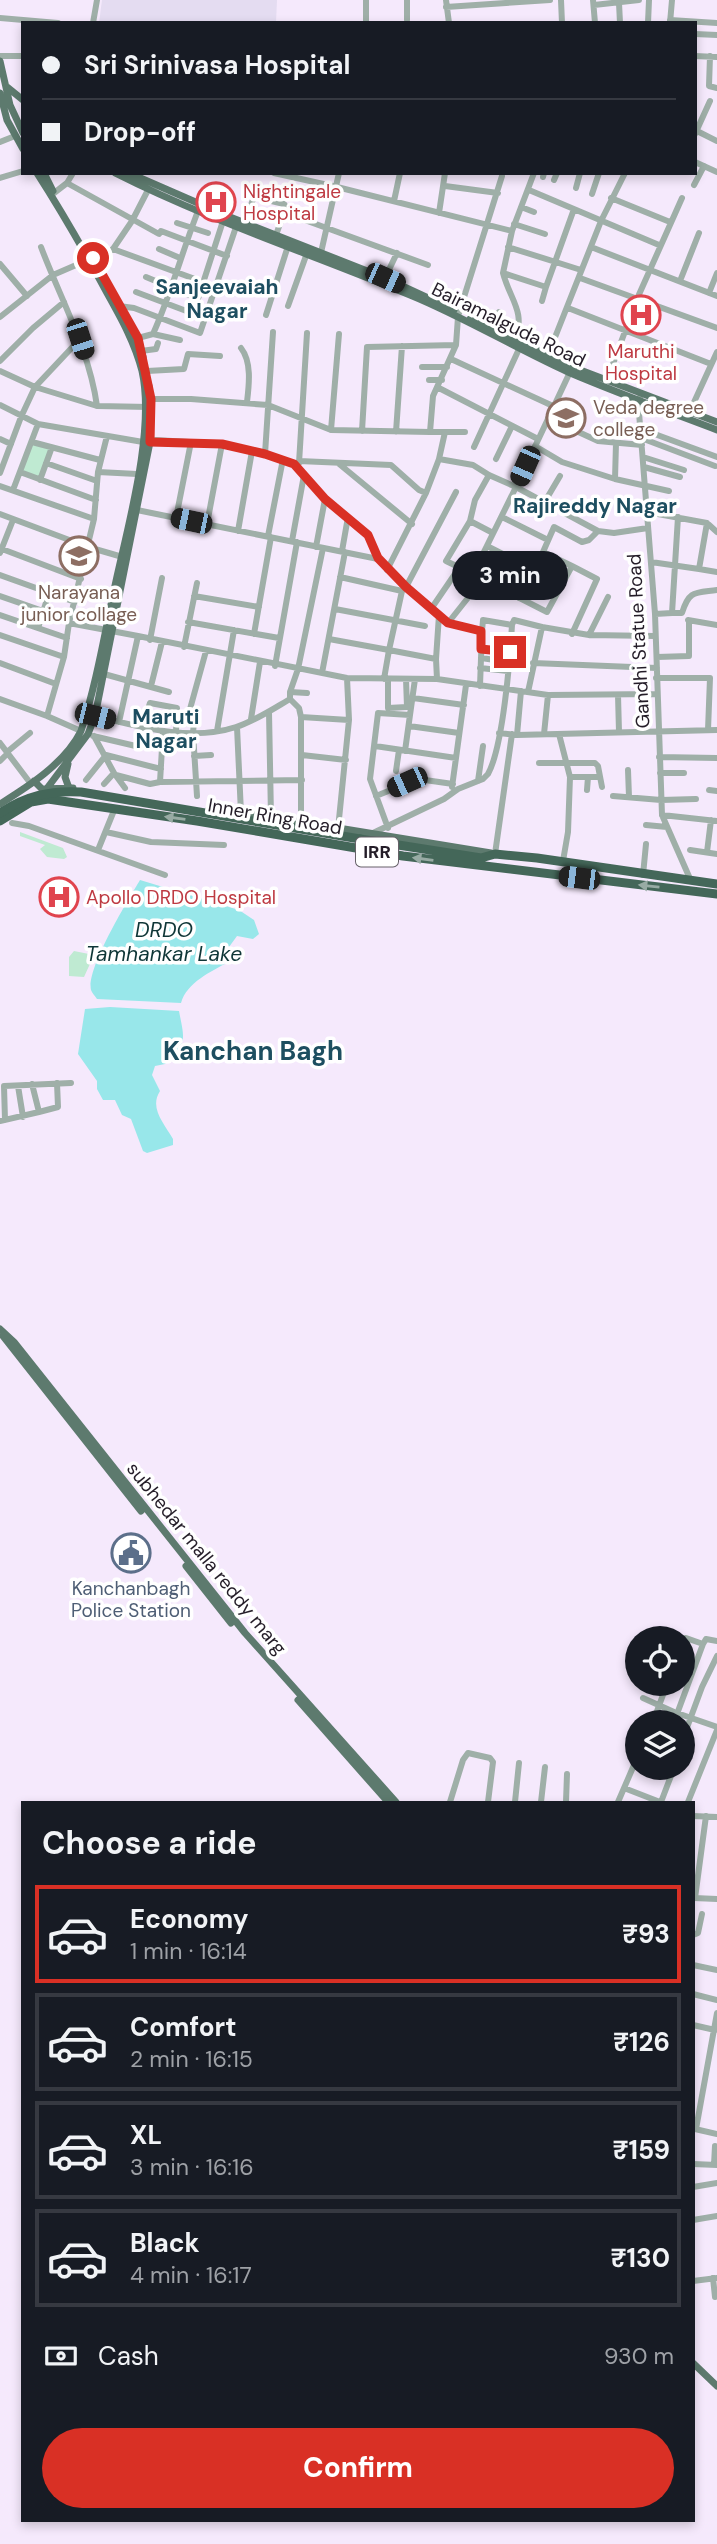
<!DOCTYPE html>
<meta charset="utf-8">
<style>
body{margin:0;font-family:"DM Sans",sans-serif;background:#20242c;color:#f1f3f6;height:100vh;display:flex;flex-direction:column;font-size:26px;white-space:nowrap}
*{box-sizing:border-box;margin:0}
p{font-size:23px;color:#9ea1a6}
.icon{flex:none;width:38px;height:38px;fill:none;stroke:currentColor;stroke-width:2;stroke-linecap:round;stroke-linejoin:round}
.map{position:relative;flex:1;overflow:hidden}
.drawer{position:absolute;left:21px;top:1801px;width:674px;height:721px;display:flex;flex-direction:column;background:#171b24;border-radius:0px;box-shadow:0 4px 10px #0003}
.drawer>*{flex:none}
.guide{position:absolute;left:21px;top:21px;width:676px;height:154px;border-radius:0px;box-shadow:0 4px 10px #0003;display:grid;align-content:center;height:154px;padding:0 21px;background:#171b24}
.controls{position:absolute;left:625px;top:1626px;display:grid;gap:14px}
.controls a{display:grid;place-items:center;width:70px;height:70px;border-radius:50%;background:#171b24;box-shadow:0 4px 10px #0003;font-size:35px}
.end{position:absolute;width:32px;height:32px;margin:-16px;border:9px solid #d93025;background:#fff;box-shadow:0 0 0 4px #fff}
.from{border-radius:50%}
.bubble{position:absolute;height:49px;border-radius:24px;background:#171b24;box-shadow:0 4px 10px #0003;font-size:23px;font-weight:700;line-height:49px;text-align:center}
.car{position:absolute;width:21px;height:42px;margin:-21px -10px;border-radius:9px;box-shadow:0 0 5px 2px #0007;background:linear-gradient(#222 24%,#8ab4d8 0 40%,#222 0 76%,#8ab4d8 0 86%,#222 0)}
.guide b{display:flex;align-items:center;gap:24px;height:66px;font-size:26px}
.guide b+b{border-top:2px solid #363941}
.guide i{width:18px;height:18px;background:#f1f3f6}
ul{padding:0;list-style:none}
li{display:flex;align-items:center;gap:21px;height:98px;margin:0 14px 10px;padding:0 7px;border:4px solid #363941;border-radius:0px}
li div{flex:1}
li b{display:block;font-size:26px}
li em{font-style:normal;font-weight:700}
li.active{border-color:#d93025}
li>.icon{width:63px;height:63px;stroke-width:1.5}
h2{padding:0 21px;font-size:32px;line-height:84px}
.pay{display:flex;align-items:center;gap:18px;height:77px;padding:0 21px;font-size:26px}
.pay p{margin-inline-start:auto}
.cta{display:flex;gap:14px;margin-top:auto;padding:14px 21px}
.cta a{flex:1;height:80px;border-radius:42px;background:#d93025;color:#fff;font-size:28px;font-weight:700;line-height:80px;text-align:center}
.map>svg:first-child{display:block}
.education{fill:#e4dcf1}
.green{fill:#bfead2}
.water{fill:#98e7ea}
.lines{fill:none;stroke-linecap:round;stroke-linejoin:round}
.minor{stroke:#9fafa8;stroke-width:6}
.major{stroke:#5d7a6e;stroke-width:7}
.highway{stroke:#446759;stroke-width:9}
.highway-bridge{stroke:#446759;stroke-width:9}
.oneway{fill:#98aba4}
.route{stroke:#d93025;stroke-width:9}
.labels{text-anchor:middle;stroke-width:7;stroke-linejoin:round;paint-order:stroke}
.shield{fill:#fff;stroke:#666168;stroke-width:2}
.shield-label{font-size:18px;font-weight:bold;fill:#241d28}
.health-label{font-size:19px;fill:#be3a42;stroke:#fff;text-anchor:start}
.street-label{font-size:19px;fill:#241d28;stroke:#fff}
.education-label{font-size:19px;fill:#785e54;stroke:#fff;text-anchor:start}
.service-label{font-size:19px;fill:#4e5e75;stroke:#fff}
.neighbourhood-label{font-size:21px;font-weight:bold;fill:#1d4e60;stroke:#fff}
.water-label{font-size:21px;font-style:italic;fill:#0f3637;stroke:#fff}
.district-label{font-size:26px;font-weight:bold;fill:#1d4e60;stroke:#fff}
</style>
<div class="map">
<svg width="717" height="2544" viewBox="0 0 717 2544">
<rect width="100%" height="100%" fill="#f5e9fc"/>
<path class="education" d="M102,0H277L276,23H99Z"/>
<path class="green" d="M32,442L50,448L39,479L20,471Z
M20,832L63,848L67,857L64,859L47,857L40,849L45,845L20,836Z
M74,951L94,955L84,977L69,976V957Z"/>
<path class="water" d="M140,880L239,910L254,920L259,934L253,939L237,936L229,947L228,962C211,972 187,982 181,1003L97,999C95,996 92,993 91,990C86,969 128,900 140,880Z
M110,1007L179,1011C185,1042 187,1041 165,1064L155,1066L152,1075L160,1091C149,1108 164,1123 173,1139V1145L147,1153L143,1151L131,1119L122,1115L115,1100H103L97,1089V1081L78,1054L85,1009Z"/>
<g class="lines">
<path class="minor" d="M407,0V20
M446,0L449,23
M561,0L562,23
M593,0L595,23
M619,3L620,23
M594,5L639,0
M446,7L550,0
M0,18L58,23
M670,20L717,23
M93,23L97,0
M366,23V0
M648,23L649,0
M670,23L672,0
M695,34L717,35
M0,56H23
M695,56L717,57
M710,56L709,86L717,88
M695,130L717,141
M695,134L710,101
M0,142L15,136
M695,162L717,172
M274,173L337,187L512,231
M534,173L512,231L503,273L546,287L574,209
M543,177L544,173
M0,178L23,171
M554,180L557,173
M67,183L159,234L161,231L227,256
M694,185L704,166
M445,186L498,193
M576,188L580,173
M529,190L659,245
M54,193L67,183L73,173
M592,194L599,173
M611,198L670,222
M394,201L400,173
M521,207L534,212
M439,213L445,173
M302,219L428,265
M177,223L208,233
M244,223L254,197L284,204L286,207L276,235
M514,224L545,234
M41,247C61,300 89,349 97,406
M508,247L581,270
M591,247L717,296
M113,249L195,279
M159,249L180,258
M320,257L339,173
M0,264L27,296
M503,273C510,300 526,311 515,340
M146,277L194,297
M385,278L397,253
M580,278L717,328
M680,281L699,233
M136,292L189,312L194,311L223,221
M709,293L717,273
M542,301L546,287
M119,306L134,308L200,333L236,227
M288,306L307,253
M568,308L711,364
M459,313L502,176
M266,315L288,246
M0,317L53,275L113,249L132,221L148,190
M492,329L499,312
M153,334C171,294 182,252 198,211
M138,338L153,334L180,340
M241,348C252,362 249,385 247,402
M141,351L156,349L158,343
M548,355L601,221L625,173
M451,359L553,406
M0,361L33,328L64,302
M422,367H447
M0,371L35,387L97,406L149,407
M147,371L184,369L188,354L220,356
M429,380H442
M607,380L637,299L682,198
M437,387L538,439
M640,397L638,400L655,614L662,815L691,881
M151,399H191L268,405L331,430L430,432L433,396L456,345L458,317
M0,405L38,424L143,442L156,440L222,444L265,454L294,464L325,499L368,535L378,559L406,587L402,591L389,650L329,639
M690,411L717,352
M548,418L598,441L642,445
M641,429L717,457
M331,430L339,334
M362,431L367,347L456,345
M396,432L402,346
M430,432H465
M641,438L715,466
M0,439L11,444
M32,442L100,460
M535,446L562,462L615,479L616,443
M474,447L519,349
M265,454L273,332
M643,457L684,470
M439,459L445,432
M496,459L512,426
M299,461L391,465L419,490L426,493L439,459L473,465L489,475L516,487L570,372
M46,463L97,481
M299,463L307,333
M338,463L412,524
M644,467L680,477
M20,472L96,500
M98,472L137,474
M0,473L21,417L35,387L80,339
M489,475L475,500L470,521L446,561L473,574L516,487L598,531L614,533L648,528
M615,479L669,491
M40,480L52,447
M0,486L94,519
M13,490L38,424
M544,503L560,476
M137,510L176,518L191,442
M647,512L707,523L717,532
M0,514L88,547L126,558
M502,517L548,540
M176,518L378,559
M470,521L493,533
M207,524L222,444
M238,531L252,451
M268,536L283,459
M292,541L304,475
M487,546L533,569
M316,547L325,499
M2,549L81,579
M342,551L348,517
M543,552L554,527L582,542L589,540L598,531
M0,553L13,520
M651,562L699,569L707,523
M699,569L717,572
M387,570L426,493
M0,575L75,602
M340,577L402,591
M484,580L547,612L572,566L597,579L572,634
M0,596L43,611
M194,596L259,607
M519,598L543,552L572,566
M335,609L425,626
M431,609L459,568
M672,613H682C689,590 695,593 717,590
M655,614L672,613L678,517
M0,615L67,638
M439,615L448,623L482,631L480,686
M688,620L717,625
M188,622L279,638
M69,623L138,636L119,722
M448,623L471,594L476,595L484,580L473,574
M542,627L589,635L655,636
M38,628L49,593
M482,631L483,620L512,625L514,620L542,627L528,692
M254,634L271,537
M0,635L64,657
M589,635L608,597
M138,636L347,678L437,679L548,695L657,694
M150,640L162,578
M184,647L197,583
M481,649L510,652
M657,657L689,656V622
M481,658L509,662
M436,659L437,679
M0,663L56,684
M533,663L657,668
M275,666L297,542
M480,668L508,671
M322,673L345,552
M104,674L169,692
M656,678H710L708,730
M384,679L389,650L436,659L439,615L406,587L456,492
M388,679V708L407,707L406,679
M151,686L162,642
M290,692L307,693
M618,695L619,732
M413,698L464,705
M0,699L47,716L81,731
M290,699V692L298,669L323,548
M269,712L271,817
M47,716L64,657L69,623L94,519L98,472L107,436
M95,716C140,727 190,742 236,727C255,721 273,709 290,699L299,708L301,717V823
M301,717L349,720
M251,719L260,662
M409,726L459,733
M237,727L241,813
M142,728L150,703L177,708L176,732
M217,731L234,630
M499,733L517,735L717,730
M544,734L548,695
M559,734L570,777L568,832L563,861
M517,735L521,691
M93,736L140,747
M94,736L114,773L125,788
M0,743L31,784
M375,746L456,758L466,685
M405,751L410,715
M7,752L30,733
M302,755L346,760
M194,756L211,755
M659,757L717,758
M0,761L8,753
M539,763H595L598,766L602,787
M628,770L629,797
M396,771L399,750
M660,773H684
M116,775L150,784L160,782L302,780
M570,777H599
M86,780L106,755L161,769
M478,781L483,746
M160,782L163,731
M104,784L114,773
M452,787L456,758
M587,790L588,777
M709,790L717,791
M197,796L193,733L195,710L190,709L206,651
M376,796L418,779L453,784
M613,796L661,800L696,799
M662,815L717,821
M12,823L29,826L165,875
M646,825L667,827
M388,828L370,779L378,713L410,715L415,679
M338,829L349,720L347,678
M106,832L151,842L224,845
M373,833L444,799L458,789L483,779L488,774C503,747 510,659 512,625
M98,850L115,808
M690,850L717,854
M707,852L711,820
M495,854L512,734
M643,875L646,844
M18,1086L23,1117
M39,1112L58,1107L57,1083
M5,1120L4,1086L71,1083
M0,1121L39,1112L32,1084
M682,1639L686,1638L703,1644L706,1639L717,1641
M643,1698L674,1712L717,1727
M653,1722L667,1684
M674,1722L703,1644
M682,1741L702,1687L717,1656
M624,1788L660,1802
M450,1802L463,1760L468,1753L490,1758L493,1762L488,1802
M515,1802L519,1763
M541,1802L545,1767
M566,1802L567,1774
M618,1802L637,1758
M661,1802L674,1768
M688,1802L717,1730
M693,1816L717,1817
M694,1898L717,1899
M695,1898L706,1816
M693,1935L698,1933L702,1914
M693,1965L717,1970
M693,1994L717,2000
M693,2025L715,2030
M695,2129L717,2134
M696,2129L717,2013
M693,2164L717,2165
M714,2165L715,2146
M693,2187L717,2183
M693,2220L717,2216
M713,2278L715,2297
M693,2281L717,2278"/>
<path class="major" d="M0,61L10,105L23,133
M7,87L23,100
M0,93L7,120L23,149
M44,173L53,191
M115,173C210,221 312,254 410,295C464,317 515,348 568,372C617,393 667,411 717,430
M129,173L230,217L385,278L454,310
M119,305L138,338L143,357
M470,319L575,368L717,422
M68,764L65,777L69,788
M34,781L42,789L73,788
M42,795L88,734L95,716L150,442L149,386
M0,804C29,786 65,763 81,731C97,682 105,631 116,581C129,522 155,429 142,371C135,343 121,318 107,293C85,252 62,212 37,173
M209,809L271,817L491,853
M0,1329L14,1342L245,1633L396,1802
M3,1336L141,1511
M186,1566L231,1623
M298,1700L388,1802
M693,2363L717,2386"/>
<path class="highway" d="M0,821L31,802L48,799L197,821L403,856L717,894
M360,839L481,858L495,854L537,858L717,884"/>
<path class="highway-bridge" d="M0,813C26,796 50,790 81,792L360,839"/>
</g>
<defs><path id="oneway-solid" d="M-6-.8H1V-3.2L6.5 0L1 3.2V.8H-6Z" transform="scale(1.75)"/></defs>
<g class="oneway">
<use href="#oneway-solid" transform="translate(175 818) rotate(-172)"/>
<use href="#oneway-solid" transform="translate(423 859) rotate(-172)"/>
<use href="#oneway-solid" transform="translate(649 886) rotate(-174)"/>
</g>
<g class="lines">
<path class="route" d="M93,258L138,338L151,399L150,442L222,444L265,454L294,464L325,499L368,535L378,558L406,587L448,623L481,631V649L510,652"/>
</g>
<defs>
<g id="hospital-ring" transform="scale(2.0125)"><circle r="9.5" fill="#fff" stroke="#e0444e" stroke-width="1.5"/><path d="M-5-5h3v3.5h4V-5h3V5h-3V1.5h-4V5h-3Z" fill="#e0444e"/></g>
<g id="university-ring" transform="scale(2.0125)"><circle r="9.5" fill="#fff" stroke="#8d6e63" stroke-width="1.5"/><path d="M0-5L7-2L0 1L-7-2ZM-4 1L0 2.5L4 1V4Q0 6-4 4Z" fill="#8d6e63"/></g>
<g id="civic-ring" transform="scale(2.0125)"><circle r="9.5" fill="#fff" stroke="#5c6f8a" stroke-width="1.5"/><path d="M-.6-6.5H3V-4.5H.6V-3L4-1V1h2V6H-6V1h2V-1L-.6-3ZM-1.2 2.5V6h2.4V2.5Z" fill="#5c6f8a"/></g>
</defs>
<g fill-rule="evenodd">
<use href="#hospital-ring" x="216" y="202"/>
<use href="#hospital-ring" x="641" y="315"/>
<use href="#university-ring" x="566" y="418"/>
<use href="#university-ring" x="79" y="556"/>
<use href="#hospital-ring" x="59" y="897"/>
<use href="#civic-ring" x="131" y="1553"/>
</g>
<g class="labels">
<rect class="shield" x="356" y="837.5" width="42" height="29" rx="5"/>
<g class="shield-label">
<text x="377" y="858">IRR</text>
</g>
<g class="health-label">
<text x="243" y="198">Nightingale<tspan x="243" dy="22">Hospital</tspan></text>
<text x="641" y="358" text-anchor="middle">Maruthi<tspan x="641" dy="22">Hospital</tspan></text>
<text x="86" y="904">Apollo DRDO Hospital</text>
</g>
<g class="street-label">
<text transform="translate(509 324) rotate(26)" y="7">Bairamalguda Road</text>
<text transform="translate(638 641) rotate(-93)" y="7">Gandhi Statue Road</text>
<text transform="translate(275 816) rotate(10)" y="7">Inner Ring Road</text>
<text transform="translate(207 1558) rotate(51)" y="7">subhedar malla reddy marg</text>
</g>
<g class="education-label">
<text x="593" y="414">Veda degree<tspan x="593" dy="22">college</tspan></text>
<text x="79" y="599" text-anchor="middle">Narayana<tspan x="79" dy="22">junior collage</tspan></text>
</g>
<g class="service-label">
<text x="131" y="1595">Kanchanbagh<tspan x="131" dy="22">Police Station</tspan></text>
</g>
<g class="neighbourhood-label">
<text x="217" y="294">Sanjeevaiah<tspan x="217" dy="24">Nagar</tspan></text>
<text x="595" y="513">Rajireddy Nagar</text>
<text x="166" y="724">Maruti<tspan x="166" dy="24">Nagar</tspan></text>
</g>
<g class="water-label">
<text x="164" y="937">DRDO<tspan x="164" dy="24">Tamhankar Lake</tspan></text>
</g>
<g class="district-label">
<text x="253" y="1060">Kanchan Bagh</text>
</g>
</g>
</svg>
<div class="controls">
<a><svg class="icon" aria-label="locate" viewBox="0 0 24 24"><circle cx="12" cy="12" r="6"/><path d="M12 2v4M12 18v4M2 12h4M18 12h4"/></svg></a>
<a><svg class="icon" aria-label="layers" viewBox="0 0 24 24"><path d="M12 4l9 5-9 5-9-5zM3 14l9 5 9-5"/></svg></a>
</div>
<i class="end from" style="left:93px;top:258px"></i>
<i class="end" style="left:510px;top:652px"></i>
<div class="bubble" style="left:452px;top:551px;width:116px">3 min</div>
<i class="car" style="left:385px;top:278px;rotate:114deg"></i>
<i class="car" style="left:80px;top:339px;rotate:162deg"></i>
<i class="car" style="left:525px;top:466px;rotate:204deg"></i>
<i class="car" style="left:191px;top:521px;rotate:282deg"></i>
<i class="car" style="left:95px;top:716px;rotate:104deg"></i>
<i class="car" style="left:407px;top:782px;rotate:246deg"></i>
<i class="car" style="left:579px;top:878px;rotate:277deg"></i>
<div class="guide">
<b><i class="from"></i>Sri Srinivasa Hospital</b>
<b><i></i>Drop-off</b>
</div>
<section class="drawer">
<h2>Choose a ride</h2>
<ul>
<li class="active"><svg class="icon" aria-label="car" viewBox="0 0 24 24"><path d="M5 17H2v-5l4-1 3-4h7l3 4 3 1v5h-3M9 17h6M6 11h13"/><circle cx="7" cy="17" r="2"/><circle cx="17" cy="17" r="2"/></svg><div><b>Economy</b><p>1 min · 16:14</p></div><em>₹93</em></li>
<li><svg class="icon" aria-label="car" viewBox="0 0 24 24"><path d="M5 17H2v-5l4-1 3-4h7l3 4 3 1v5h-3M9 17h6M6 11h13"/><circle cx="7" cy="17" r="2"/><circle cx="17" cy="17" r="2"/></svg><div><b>Comfort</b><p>2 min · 16:15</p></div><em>₹126</em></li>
<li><svg class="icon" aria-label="car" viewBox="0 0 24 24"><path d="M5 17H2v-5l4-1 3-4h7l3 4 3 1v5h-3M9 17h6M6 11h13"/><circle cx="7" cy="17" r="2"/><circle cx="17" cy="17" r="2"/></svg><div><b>XL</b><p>3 min · 16:16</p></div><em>₹159</em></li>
<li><svg class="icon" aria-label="car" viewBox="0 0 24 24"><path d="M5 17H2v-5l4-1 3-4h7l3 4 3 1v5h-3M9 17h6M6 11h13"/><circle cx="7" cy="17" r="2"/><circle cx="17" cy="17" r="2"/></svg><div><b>Black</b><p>4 min · 16:17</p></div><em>₹130</em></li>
</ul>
<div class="pay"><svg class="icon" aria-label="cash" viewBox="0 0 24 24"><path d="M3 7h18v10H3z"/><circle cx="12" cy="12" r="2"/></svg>Cash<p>930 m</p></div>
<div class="cta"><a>Confirm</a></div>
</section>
</div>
